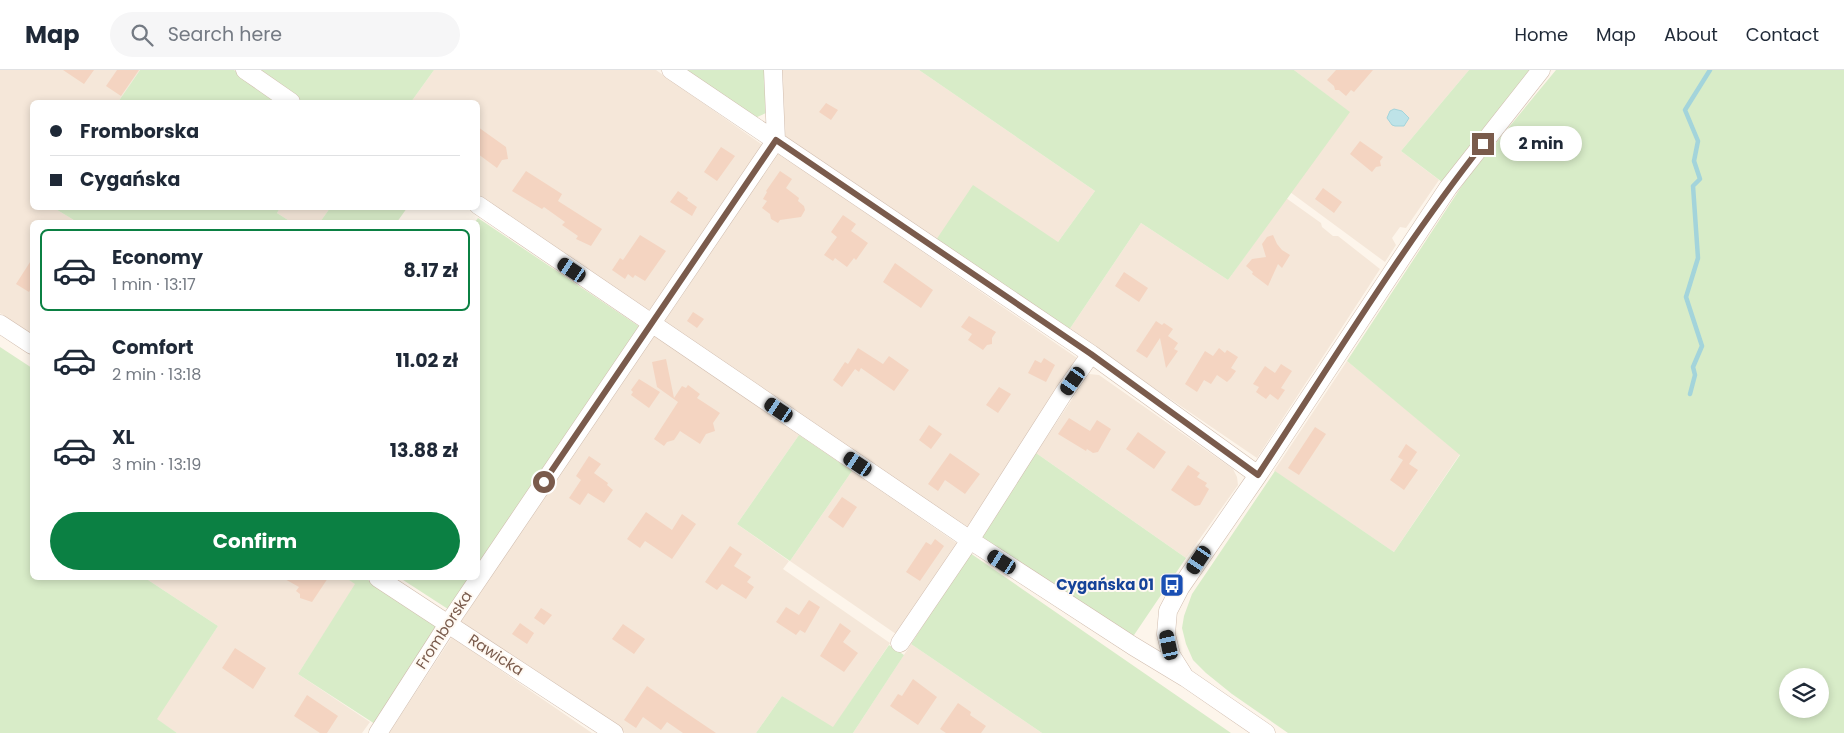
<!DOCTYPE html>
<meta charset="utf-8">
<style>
body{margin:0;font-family:Poppins,sans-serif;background:#f6f6f7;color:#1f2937;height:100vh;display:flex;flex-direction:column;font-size:19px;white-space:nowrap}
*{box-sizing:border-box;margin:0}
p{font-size:16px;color:#747a83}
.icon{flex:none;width:28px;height:28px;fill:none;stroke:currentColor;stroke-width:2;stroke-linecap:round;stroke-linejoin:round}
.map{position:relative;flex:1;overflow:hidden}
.details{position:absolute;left:30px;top:150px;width:450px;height:360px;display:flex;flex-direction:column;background:#fff;border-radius:8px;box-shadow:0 2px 8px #0003}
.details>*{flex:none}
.top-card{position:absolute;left:30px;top:30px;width:450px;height:110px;border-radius:8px;box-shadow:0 2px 8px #0003;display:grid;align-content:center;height:110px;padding:0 20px;background:#fff}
.fabs{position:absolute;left:1779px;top:598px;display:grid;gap:10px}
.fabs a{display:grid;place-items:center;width:50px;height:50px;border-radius:50%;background:#fff;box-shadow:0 2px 8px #0003;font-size:25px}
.end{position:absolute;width:22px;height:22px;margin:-11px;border:6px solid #7a5b4c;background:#fff;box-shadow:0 0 0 2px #fff}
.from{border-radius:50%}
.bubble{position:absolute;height:35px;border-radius:18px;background:#fff;box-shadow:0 2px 8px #0003;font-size:16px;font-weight:700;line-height:35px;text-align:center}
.car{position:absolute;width:15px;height:30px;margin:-15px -8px;border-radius:6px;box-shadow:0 0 4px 1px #0007;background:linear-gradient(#222 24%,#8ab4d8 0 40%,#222 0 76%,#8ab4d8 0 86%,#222 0)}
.top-card b{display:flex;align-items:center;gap:18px;height:48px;font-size:19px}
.top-card b+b{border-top:1px solid #e0e1e3}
.top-card i{width:12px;height:12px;background:#1f2937}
ul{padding:9px 0 0;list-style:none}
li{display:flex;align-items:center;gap:15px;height:82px;margin:0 10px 8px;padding:0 10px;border:2px solid transparent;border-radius:8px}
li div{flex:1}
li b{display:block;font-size:19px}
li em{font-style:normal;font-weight:700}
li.active{border-color:#0b8043}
li>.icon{width:45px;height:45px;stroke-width:1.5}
.button{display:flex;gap:10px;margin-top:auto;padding:10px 20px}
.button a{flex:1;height:58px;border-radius:30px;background:#0b8043;color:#fff;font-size:20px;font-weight:700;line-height:58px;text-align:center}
header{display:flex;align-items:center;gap:30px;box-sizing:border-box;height:70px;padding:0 25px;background:#fff;border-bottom:1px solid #e0e1e3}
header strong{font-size:24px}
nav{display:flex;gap:28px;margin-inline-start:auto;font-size:18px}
.search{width:350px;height:45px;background:#f6f6f7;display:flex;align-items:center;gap:12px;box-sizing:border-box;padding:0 18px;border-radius:28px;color:#747a83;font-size:19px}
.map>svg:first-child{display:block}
.residential{fill:#f5e7d9}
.green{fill:#d8ecc8;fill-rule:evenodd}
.water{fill:#bee3e8;stroke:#a3d4db}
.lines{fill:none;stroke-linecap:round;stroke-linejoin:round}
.stream{stroke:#a3d4db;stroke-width:4.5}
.building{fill:#f4d4c1}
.minor-casing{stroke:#d1bdaf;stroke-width:19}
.minor{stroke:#fff;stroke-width:18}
.route{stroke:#7a5b4c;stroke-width:6}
.labels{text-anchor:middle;stroke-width:4;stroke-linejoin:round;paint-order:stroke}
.transit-label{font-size:15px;font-weight:bold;fill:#164399;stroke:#fff9f2;text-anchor:end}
.street-label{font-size:15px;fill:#7a5b4c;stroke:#fff9f2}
</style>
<header>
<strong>Map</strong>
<div class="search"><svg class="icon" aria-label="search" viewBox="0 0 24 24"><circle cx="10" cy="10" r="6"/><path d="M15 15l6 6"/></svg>Search here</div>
<nav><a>Home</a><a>Map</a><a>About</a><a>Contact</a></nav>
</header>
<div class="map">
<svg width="1844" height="663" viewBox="0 0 1844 663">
<rect width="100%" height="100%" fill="#fdf5eb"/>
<path class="residential" d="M0,0H140L118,32H32V138H54L77,152H32V265L0,243Z
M434,0H656L764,76L652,238L645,241L514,151L510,146L478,126V32H411Z
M779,0H919L1095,121L1058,172L936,170L782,66Z
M1294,0H1469L1401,81L1439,110L1406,158L1400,157L1392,168L1396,175L1385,192L1290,122L1349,42Z
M776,81L1077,288L967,460L663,253L682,226Z
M1286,128L1321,153L1322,157L1333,166H1338L1380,199L1257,388L1069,260L1141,153L1228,210Z
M280,138H330L320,152H291L277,143Z
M654,265L799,365L737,454L789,491L783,499L890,573L833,658L782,626L756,663H625L461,551Z
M1347,291L1460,384L1394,482L1274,401Z
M1089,304L1099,305L1233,399L1237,407L1238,415L1186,488L1036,383Z
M852,401L958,474L896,564L790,491Z
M145,508H346L356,514L298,604L370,652L362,663H177L156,649L218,556Z
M452,567L592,663H389Z
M911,574L1042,663H853Z"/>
<path class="green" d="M140,0H234L282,32H118Z
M254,0H434L411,32H302Z
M686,0H765L766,43L755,48Z
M919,0H1294L1350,42L1228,210L1141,153L1069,260L936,170L973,115L1058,172L1095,121Z
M1469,0H1530L1442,112L1401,81Z
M1556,0H1844V663H1288L1232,624L1206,603L1193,590L1186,574L1182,558L1184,546L1192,524L1275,401L1394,482L1460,385L1347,291L1467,108ZM1788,606H1820V639H1788Z
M54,138H280L277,143L291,152H77Z
M330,138H407L397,152H320Z
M478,148L640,257L478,501V152H475Z
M0,277L32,298V508H145L218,556L157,649L177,663H0Z
M799,365L852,401L790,491L737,454Z
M1036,383L1186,488L1130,571L980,469Z
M970,483L1231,663H1042L911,574Z
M346,508H365L438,557L375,654L298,604L355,514Z
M400,508H473L451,541Z
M889,575L904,585L853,663H756L782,626L833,657Z"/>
<path class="water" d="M1394,39L1402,41L1409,48L1404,56H1395L1392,55L1387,48L1390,41Z"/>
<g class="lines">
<path class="stream" d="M1690,324L1695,305L1693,297L1702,276L1686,227L1698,188L1693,116L1700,109L1694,91L1698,71L1685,40L1710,0"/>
</g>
<path class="building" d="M63,0H94L84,14Z
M117,0H139L121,26L106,16Z
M1336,0H1373L1354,22L1351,20L1346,26L1339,20H1335L1334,16L1327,10Z
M826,33L838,40L831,50L819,42Z
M478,57L506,77L508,89L502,90L497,98L478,84Z
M1360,71L1383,87L1380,91L1381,96L1376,97L1372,102L1350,84Z
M721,77L735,86L717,111L704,102Z
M526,101L562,124L558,131L602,159L591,176L576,169L578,166L562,155L565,152L544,137L542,139L512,121Z
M780,101L792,109L786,118L799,128L798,131L804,136L805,140L801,147L780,150L778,153L771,149L770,144L762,138L767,131L763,129L767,122L766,121Z
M1323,118L1342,132L1334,143L1315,129Z
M678,121L688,128L687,130L697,137L692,146L670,132Z
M843,145L856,154L851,161L868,173L856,190L854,188L847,197L835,188L833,191L824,185L837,167L831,162Z
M640,165L666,181L645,211L635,205L633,208L628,204L625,209L612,200L620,188L623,190Z
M1273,165L1277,174L1282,180L1290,185L1282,198L1278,194L1268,216L1252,204L1253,202L1246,196L1252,189L1266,187L1262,174L1267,167Z
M32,189V216L29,222L16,214Z
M895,193L933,220L921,238L883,212Z
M1124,202L1148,218L1139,232L1115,216Z
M693,242L704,249L697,258L687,251Z
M969,246L996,262L992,268V274L987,275L983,280L968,270L972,264L961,257Z
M1156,251L1162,255L1164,253L1173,259L1168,266L1178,273L1174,279L1178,281L1166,298L1160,268L1147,288L1136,281Z
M858,278L883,294L889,286L909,300L894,321L861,298L859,302L855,299L842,317L833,310L845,292L848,294Z
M1219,278L1225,283L1227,280L1238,287L1231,298L1236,301L1231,308L1227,312L1217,305L1211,314L1204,310L1197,322L1185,314L1205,281L1213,286Z
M1044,288L1055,295L1046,312L1028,303L1035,290L1041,293Z
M666,289L674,328L682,316L686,318L688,315L700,324L697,328L720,343L713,353L715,361L706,364L700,374L680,361L674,370L667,372L664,376L654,369L678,332L657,317L652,292Z
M1281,294L1292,301L1281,318L1285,320L1278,330L1270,324L1266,329L1256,322L1259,317L1253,314L1265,296L1275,303Z
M639,309L660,322L649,338L631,325L633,322L631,320Z
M999,317L1011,324L998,343L986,335Z
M1069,348L1090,361L1097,350L1111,359L1098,382L1093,383L1087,379L1086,381L1058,364Z
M929,355L942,364L931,379L919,370Z
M1315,357L1326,364L1299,405L1288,398Z
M1138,362L1166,382L1154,399L1126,379Z
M1406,374L1417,382L1409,394L1418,400L1404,420L1390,410L1403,390L1398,387Z
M950,383L980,404L965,424L945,410L938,421L928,414Z
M589,386L601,394L594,403L608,413L607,415L613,420L604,433L588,423L580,435L569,428L581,410L576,406Z
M1188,395L1200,403L1197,407L1207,413L1205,416L1209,419L1200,435L1195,436L1171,420Z
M842,427L857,437L843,458L828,447Z
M646,442L672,460L682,444L696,454L672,489L645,471L640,478L627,469Z
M935,469L944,476L920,511L906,502L926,472L931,475Z
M730,476L742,484L734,496L751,507L747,512L754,517L746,529L722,514L717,520L705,512Z
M283,508H328L312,532L300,528V524L296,521L299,517Z
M809,530L820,537L805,563L800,560L796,565L776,552L786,537L799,545Z
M541,538L552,545L544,555L534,548Z
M520,553L534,563L527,574L512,564Z
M840,553L851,561L843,572L858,583L844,602L820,586Z
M623,554L645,569L634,584L612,569Z
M235,578L266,598L253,619L222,598Z
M913,609L937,627L918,655L890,636L898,624L902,626Z
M647,616L670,632L716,663H683L667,652L661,660L643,647L636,658L624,650Z
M307,625L338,646L327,663H320L294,646Z
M958,633L971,642L970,645L986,656L981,663H946L940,659Z"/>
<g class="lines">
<g class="minor-casing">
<path id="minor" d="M245,0L291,32
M671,0L1091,284L1258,405
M478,135L970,470L1133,576L1186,608L1266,663
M0,254L32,275
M378,508L614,663
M900,573L970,470L1063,324L1091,284
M1183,604L1171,585L1166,564L1168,541L1180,518L1258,405L1448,118L1541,0
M378,663L448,554L776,70L773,0"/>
</g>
<use href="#minor" class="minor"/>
</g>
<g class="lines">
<path class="route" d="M544,412L776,70L1091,284L1258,405C1331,294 1401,178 1483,74"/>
</g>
<defs>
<g id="bus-square" transform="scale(1.25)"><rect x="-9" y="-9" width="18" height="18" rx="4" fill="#1a4fb4" stroke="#fff9f2"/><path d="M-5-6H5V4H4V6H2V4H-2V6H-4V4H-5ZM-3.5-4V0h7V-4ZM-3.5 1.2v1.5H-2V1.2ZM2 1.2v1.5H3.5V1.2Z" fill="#fff"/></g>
</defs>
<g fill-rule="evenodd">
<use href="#bus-square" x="1172" y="515"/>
</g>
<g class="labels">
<g class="transit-label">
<text x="1154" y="520">Cygańska 01</text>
</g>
<g class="street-label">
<text transform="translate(444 560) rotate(-57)" y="5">Fromborska</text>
<text transform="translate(496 585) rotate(33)" y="5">Rawicka</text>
</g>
</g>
</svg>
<div class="fabs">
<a><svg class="icon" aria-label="layers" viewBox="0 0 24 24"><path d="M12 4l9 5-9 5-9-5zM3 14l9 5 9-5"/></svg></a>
</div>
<i class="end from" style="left:544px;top:412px"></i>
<i class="end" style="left:1483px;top:74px"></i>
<div class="bubble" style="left:1500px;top:56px;width:82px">2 min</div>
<i class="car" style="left:572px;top:200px;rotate:304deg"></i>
<i class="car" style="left:1073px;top:311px;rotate:215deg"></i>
<i class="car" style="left:779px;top:340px;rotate:304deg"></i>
<i class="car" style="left:858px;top:394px;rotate:304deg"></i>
<i class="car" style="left:1199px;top:490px;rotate:214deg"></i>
<i class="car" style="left:1002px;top:492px;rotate:303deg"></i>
<i class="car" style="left:1169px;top:575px;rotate:348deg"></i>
<div class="top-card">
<b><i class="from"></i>Fromborska</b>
<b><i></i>Cygańska</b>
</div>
<section class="details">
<ul>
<li class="active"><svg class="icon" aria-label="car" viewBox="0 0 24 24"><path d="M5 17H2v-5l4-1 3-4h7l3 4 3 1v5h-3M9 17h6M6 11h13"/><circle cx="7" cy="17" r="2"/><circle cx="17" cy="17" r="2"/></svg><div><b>Economy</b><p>1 min · 13:17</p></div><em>8.17 zł</em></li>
<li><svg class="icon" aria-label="car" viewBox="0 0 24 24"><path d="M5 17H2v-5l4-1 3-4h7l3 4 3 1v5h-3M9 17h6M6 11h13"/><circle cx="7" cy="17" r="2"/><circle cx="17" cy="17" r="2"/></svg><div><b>Comfort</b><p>2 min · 13:18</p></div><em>11.02 zł</em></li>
<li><svg class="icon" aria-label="car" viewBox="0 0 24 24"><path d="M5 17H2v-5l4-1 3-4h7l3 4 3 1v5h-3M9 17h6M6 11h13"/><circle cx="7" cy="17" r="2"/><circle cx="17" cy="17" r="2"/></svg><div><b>XL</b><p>3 min · 13:19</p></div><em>13.88 zł</em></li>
</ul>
<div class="button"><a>Confirm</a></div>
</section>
</div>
